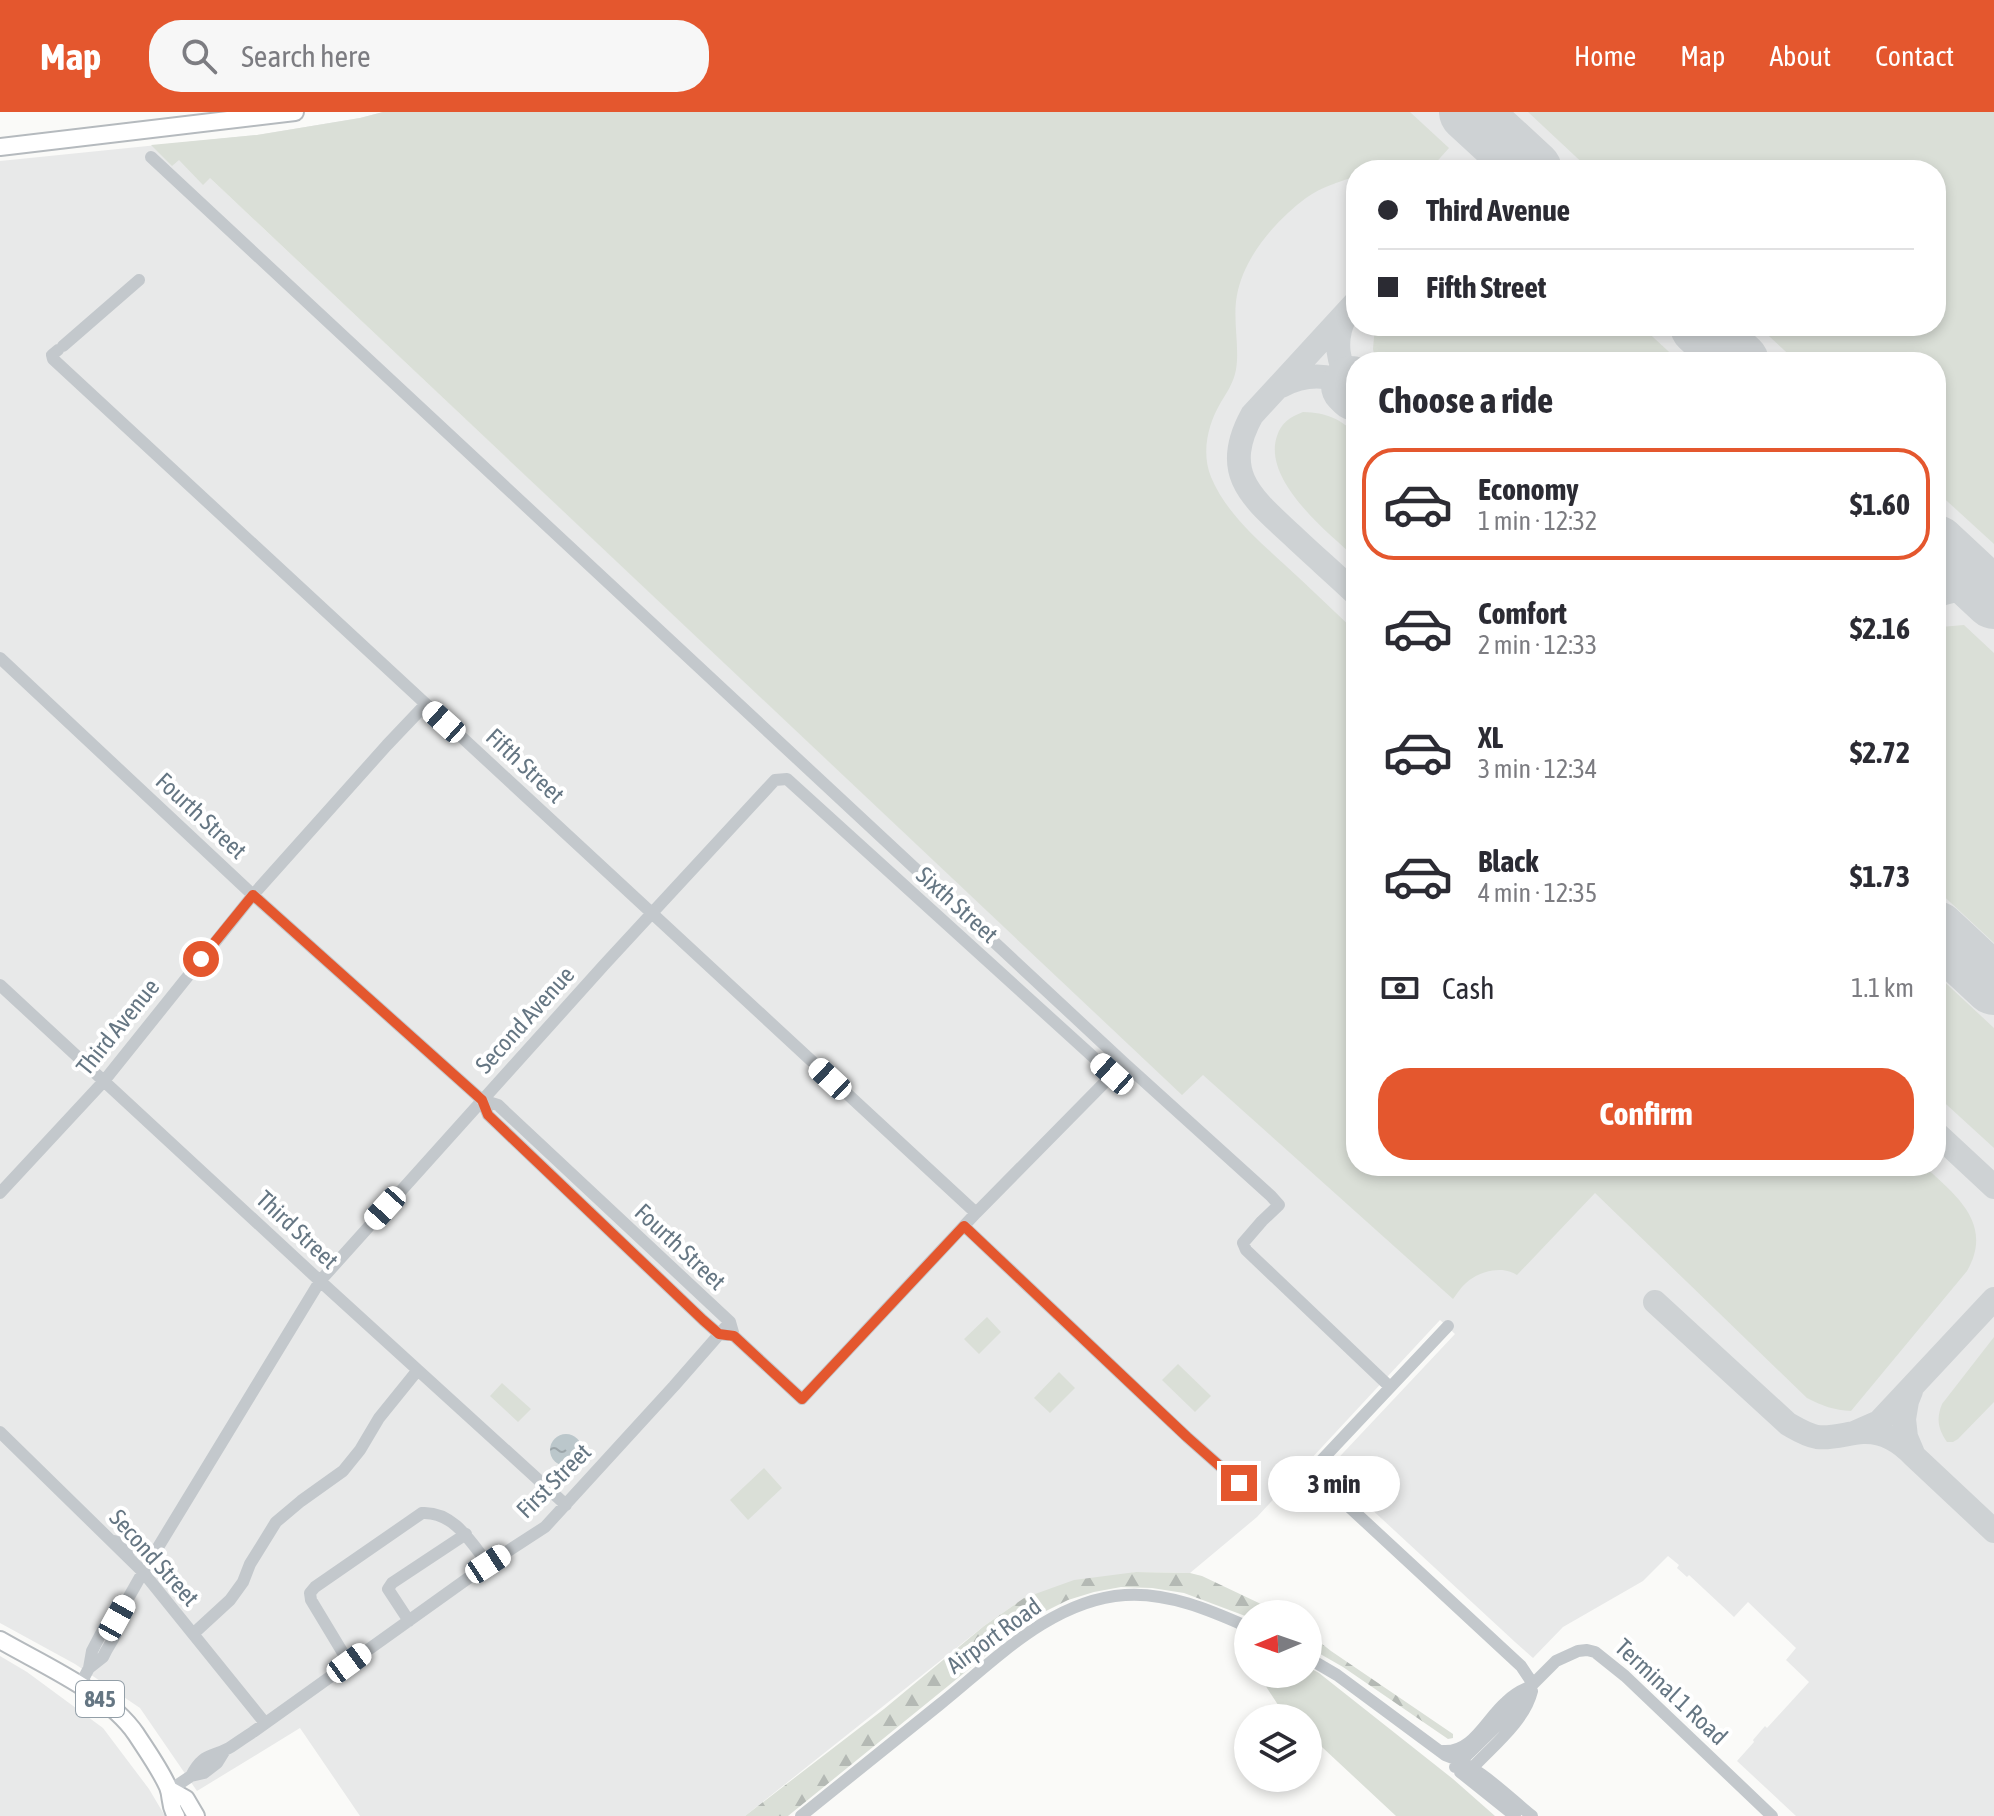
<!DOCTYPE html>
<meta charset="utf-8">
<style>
body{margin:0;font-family:"Asap Condensed",sans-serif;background:#f7f7f7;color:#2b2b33;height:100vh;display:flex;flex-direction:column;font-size:30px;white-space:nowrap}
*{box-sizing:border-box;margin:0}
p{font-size:26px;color:#7c7c81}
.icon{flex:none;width:44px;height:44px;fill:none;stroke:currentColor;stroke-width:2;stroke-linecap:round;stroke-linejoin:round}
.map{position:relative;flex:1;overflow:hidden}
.drawer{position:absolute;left:1346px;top:240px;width:600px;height:824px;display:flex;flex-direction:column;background:#fff;border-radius:32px;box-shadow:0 4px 12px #0003}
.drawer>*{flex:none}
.banner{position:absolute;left:1346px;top:48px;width:600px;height:176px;border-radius:32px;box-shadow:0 4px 12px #0003;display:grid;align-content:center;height:176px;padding:0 32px;background:#fff}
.needle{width:52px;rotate:268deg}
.tools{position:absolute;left:1234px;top:1488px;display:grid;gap:16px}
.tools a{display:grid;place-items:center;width:88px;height:88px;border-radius:50%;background:#fff;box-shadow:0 4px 12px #0003;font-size:40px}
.end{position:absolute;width:36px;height:36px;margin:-18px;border:10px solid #e4572e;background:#fff;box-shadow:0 0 0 4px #fff}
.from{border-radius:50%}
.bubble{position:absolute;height:56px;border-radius:28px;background:#fff;box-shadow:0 4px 12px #0003;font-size:26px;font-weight:700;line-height:56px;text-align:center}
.car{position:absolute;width:24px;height:48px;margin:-24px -12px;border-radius:10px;box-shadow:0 0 6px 2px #0007;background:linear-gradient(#fff 24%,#345 0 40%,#fff 0 76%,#345 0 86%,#fff 0)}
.banner b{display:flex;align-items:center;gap:28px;height:76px;font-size:30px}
.banner b+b{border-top:2px solid #e1e1e2}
.banner i{width:20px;height:20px;background:#2b2b33}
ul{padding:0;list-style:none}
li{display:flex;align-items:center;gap:24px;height:112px;margin:0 16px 12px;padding:0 16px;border:4px solid transparent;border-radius:32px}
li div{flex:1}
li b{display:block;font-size:30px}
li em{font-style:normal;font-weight:700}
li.on{border-color:#e4572e}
li>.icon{width:72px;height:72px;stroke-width:1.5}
h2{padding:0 32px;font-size:36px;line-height:96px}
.pay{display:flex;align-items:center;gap:20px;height:88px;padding:0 32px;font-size:30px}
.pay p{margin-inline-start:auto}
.button{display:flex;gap:16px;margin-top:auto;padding:16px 32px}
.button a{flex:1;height:92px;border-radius:32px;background:#e4572e;color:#fff;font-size:32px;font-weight:700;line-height:92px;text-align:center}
header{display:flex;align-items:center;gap:48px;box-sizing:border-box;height:112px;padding:0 40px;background:#e4572e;color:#fff}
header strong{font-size:38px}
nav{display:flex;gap:44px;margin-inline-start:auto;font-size:28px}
.search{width:560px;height:72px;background:#f7f7f7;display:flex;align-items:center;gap:20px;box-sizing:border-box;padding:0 28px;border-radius:32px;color:#7c7c81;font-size:30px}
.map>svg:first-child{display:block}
.built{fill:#e8e9e9;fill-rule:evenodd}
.grass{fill:#dadfd7}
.forest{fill:url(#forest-firs)}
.water{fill:url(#water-ripples)}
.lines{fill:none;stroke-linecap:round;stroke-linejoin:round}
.taxiway{stroke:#ced2d4;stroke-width:24}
.runway{stroke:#ced2d4;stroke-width:60}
.major-casing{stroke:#b5babe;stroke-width:20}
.minor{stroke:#c3c8cc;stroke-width:12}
.major{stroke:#fff;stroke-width:16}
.route{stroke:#e4572e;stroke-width:10}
.labels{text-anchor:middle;stroke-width:8;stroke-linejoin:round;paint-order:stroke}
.shield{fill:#fff;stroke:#939fa8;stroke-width:2}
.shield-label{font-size:22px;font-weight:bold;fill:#657683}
.street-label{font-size:24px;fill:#657683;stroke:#fff}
</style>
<header>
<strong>Map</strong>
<div class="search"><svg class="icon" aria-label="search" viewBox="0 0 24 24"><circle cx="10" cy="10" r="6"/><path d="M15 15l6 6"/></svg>Search here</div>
<nav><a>Home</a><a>Map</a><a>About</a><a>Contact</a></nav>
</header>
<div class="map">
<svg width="1994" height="1704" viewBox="0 0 1994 1704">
<defs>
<pattern id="forest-firs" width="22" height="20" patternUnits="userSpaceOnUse" patternTransform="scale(2)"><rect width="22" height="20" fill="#dadfd7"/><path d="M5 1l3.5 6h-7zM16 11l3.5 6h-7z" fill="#b4b9b4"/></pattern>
<pattern id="water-ripples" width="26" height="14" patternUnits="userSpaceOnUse" patternTransform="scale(2)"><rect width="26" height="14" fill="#bbc7cb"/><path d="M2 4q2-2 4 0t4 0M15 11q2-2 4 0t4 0" fill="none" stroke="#9ca6aa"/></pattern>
</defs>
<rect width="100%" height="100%" fill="#fafaf8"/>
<path class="built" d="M383,0H1994V1704H1796L1737,1649L1754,1630L1753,1628L1765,1614L1767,1616L1809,1570L1786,1548L1796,1536L1748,1490L1734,1505L1689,1463L1687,1465L1677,1456L1679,1453L1668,1444L1643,1469L1563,1515L1533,1546L1515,1530L1328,1357L1455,1222L1440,1208L1257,1405L1190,1461L1136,1460L1024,1486L984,1514L745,1704H360L300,1616L197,1679L140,1596L75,1552L0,1511V49L257,23L360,6ZM1356,58H1936V214H1356ZM209,65L543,359L1194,971L1182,982ZM1356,250H1936V1054H1356Z
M0,1544L27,1560L103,1616L149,1677L165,1704H0Z"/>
<path class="grass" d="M383,0H1410L1449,36L1432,55L1423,58H1356V64C1339,70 1321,75 1306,86C1275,109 1244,145 1237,183C1232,208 1241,240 1235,262C1232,273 1227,280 1221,290C1208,312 1201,340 1211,365C1226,401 1257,427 1285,453C1309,475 1332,497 1356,520V1054H1924C1956,1083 1994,1112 1967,1159L1851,1299C1834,1298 1822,1294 1807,1286L1595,1081L1517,1163C1502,1153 1479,1159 1466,1171C1461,1175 1457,1182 1453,1187L1203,963L1182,983L210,66L203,73L179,48L172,54L151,33L257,23L360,6Z
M1528,0H1994V432L1936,379V250H1797L1758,214H1936V58H1590Z
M1375,214H1641L1680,250H1376L1373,237Z
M1303,300C1327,301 1339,306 1356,322V446C1327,420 1262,368 1277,324C1281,311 1290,305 1303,300Z
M1964,513L1994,541V831L1936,777V518L1941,515Z
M1936,862L1994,916V1036L1936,983Z
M987,1205L1001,1220L979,1242L964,1227Z
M1994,1225V1290L1958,1327L1953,1330H1947C1938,1317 1936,1307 1942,1292Z
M1178,1252L1211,1284L1195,1300L1162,1268Z
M1059,1260L1075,1276L1050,1301L1034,1286Z
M502,1271L531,1297L518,1310L490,1284Z
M764,1356L782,1376L748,1408L730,1388Z
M1308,1555L1319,1561L1453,1667L1495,1704H1396L1308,1622V1606H1290L1280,1596L1258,1562H1308Z"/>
<path class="forest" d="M1136,1460L1190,1461L1202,1464L1282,1502H1248V1505L1184,1481L1152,1476L1121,1475L1094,1480L1068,1488L1040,1502L985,1544L788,1704H745L884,1597L984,1514L1024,1486L1074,1468Z
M1308,1521L1331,1539L1453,1622V1626L1448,1627L1343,1555L1308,1535Z"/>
<path class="water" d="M550 1338a16 16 0 1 1 32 0a16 16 0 1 1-32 0Z"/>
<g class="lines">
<path class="taxiway" d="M1493,58L1499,56L1517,58
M1356,190L1252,303C1220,361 1251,385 1292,423C1313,443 1335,462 1356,482
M1345,205C1333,229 1338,251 1351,274
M1281,274C1304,262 1328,261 1351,274
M1936,484C1953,477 1969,476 1987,480
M1936,1021L1994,1075
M1655,1190L1788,1312C1797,1317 1806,1323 1817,1325C1833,1327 1847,1321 1863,1320C1883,1319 1900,1329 1914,1344
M1911,1279L1907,1289L1904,1307L1906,1325L1914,1344L1994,1419
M1854,1321L1879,1310L1994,1187"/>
<path class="runway" d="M1469,0L1532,58
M1700,214L1739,250
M1351,274L1356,279
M1936,433L1994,487
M1936,819L1994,873"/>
<g class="major-casing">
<path id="major" d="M0,35L295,0
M0,1528C43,1553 108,1581 136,1622C147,1639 160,1657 168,1675C172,1685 169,1693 176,1704
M170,1678L186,1687L196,1704"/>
</g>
<path class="minor" d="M151,45L1124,951L1271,1084L1279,1093L1262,1109L1243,1131L1246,1138L1390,1275
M63,234L139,168
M58,238L52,243L53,247L976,1101
M0,546L253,783L482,988L498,993L730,1210L734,1224L802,1287L976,1101L1116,959
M0,873L320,1169L566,1393
M482,988L488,1003L703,1208L719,1222L727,1223
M0,1081L104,969L253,783L387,633L425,593
M964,1114L1187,1325L1239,1371
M1448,1214L1317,1353L1315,1360L1318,1366L1521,1554L1533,1572
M0,1320L143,1460L265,1611
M114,1429C129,1434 141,1441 157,1437
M409,1509L388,1477L392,1471L466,1422
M193,1522L230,1488L243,1470L250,1452L276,1410L301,1389L343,1359L360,1338L379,1306L417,1259
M1308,1546L1337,1563L1445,1643C1478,1654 1505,1682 1532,1704
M349,1551L311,1488L310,1481L315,1475L422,1401C453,1399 471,1430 488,1452
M89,1556L103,1545L106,1539L116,1522L117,1506L143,1460L320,1169L604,853L775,668L787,667L1112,962
M80,1573L89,1556L92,1539L104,1516L117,1506
M1443,1639C1473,1641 1486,1607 1506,1590C1512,1584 1520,1579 1527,1576
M1455,1655L1509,1602L1533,1572L1556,1549L1578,1539L1587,1538L1595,1540L1625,1564L1772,1704
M1460,1660L1515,1704
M191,1664C203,1641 210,1646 229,1636C237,1631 245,1625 253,1620L488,1452L545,1415L674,1274L730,1210
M1465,1664C1486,1639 1524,1612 1532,1579
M170,1678L191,1664L204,1661L217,1651L225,1638
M801,1704C847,1667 893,1630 939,1593C994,1549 1051,1488 1125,1483C1167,1480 1210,1498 1248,1515"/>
<use href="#major" class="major"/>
</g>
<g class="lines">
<path class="route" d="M201,847L253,783L482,988L488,1003L703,1208L719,1222L734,1224L802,1287L964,1114L1187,1325L1239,1371"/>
</g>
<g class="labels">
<rect class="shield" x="76" y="1569" width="48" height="36" rx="6"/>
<g class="shield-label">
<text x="100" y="1595">845</text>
</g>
<g class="street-label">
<text transform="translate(525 654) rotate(43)" y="8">Fifth Street</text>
<text transform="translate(201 704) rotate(43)" y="8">Fourth Street</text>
<text transform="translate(957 793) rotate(42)" y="8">Sixth Street</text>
<text transform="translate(525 908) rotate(-48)" y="8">Second Avenue</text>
<text transform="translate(118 915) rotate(-51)" y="8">Third Avenue</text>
<text transform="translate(297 1118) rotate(43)" y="8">Third Street</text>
<text transform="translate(680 1135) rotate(43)" y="8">Fourth Street</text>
<text transform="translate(554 1369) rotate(-45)" y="8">First Street</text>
<text transform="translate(154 1446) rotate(48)" y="8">Second Street</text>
<text transform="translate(994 1524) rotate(-36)" y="8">Airport Road</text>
<text transform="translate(1671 1580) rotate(43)" y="8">Terminal 1 Road</text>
</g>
</g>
</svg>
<div class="tools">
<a><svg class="needle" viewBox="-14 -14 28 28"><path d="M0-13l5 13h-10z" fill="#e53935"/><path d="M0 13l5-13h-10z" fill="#7c7c81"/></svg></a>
<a><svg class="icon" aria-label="layers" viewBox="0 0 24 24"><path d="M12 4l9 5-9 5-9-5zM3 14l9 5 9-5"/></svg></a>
</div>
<i class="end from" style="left:201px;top:847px"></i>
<i class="end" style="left:1239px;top:1371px"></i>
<div class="bubble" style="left:1268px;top:1344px;width:132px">3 min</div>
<i class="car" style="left:444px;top:610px;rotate:312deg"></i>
<i class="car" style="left:1112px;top:962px;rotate:312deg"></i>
<i class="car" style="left:830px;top:967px;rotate:313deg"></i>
<i class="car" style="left:385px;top:1096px;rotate:222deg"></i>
<i class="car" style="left:488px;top:1452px;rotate:57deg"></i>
<i class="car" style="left:117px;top:1506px;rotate:29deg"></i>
<i class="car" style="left:349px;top:1551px;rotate:54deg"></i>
<div class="banner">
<b><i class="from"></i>Third Avenue</b>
<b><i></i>Fifth Street</b>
</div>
<section class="drawer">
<h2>Choose a ride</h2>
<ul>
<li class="on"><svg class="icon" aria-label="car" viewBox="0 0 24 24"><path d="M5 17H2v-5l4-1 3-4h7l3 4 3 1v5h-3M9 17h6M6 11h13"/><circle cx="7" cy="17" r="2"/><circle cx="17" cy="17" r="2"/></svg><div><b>Economy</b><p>1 min · 12:32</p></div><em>$1.60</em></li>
<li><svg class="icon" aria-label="car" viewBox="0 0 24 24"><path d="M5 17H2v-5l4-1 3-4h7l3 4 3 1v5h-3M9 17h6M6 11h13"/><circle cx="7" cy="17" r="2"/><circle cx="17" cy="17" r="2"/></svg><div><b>Comfort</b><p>2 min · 12:33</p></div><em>$2.16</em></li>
<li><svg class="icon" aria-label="car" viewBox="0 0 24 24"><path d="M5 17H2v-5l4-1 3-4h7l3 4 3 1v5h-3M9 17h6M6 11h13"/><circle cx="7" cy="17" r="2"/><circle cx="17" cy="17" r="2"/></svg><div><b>XL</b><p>3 min · 12:34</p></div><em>$2.72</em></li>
<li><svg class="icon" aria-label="car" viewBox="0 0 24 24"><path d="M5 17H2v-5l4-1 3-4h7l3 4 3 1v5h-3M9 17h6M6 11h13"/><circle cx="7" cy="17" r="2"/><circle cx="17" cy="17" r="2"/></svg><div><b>Black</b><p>4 min · 12:35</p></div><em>$1.73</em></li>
</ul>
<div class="pay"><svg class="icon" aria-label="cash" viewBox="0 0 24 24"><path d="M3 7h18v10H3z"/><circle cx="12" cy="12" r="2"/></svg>Cash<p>1.1 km</p></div>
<div class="button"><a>Confirm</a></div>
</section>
</div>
